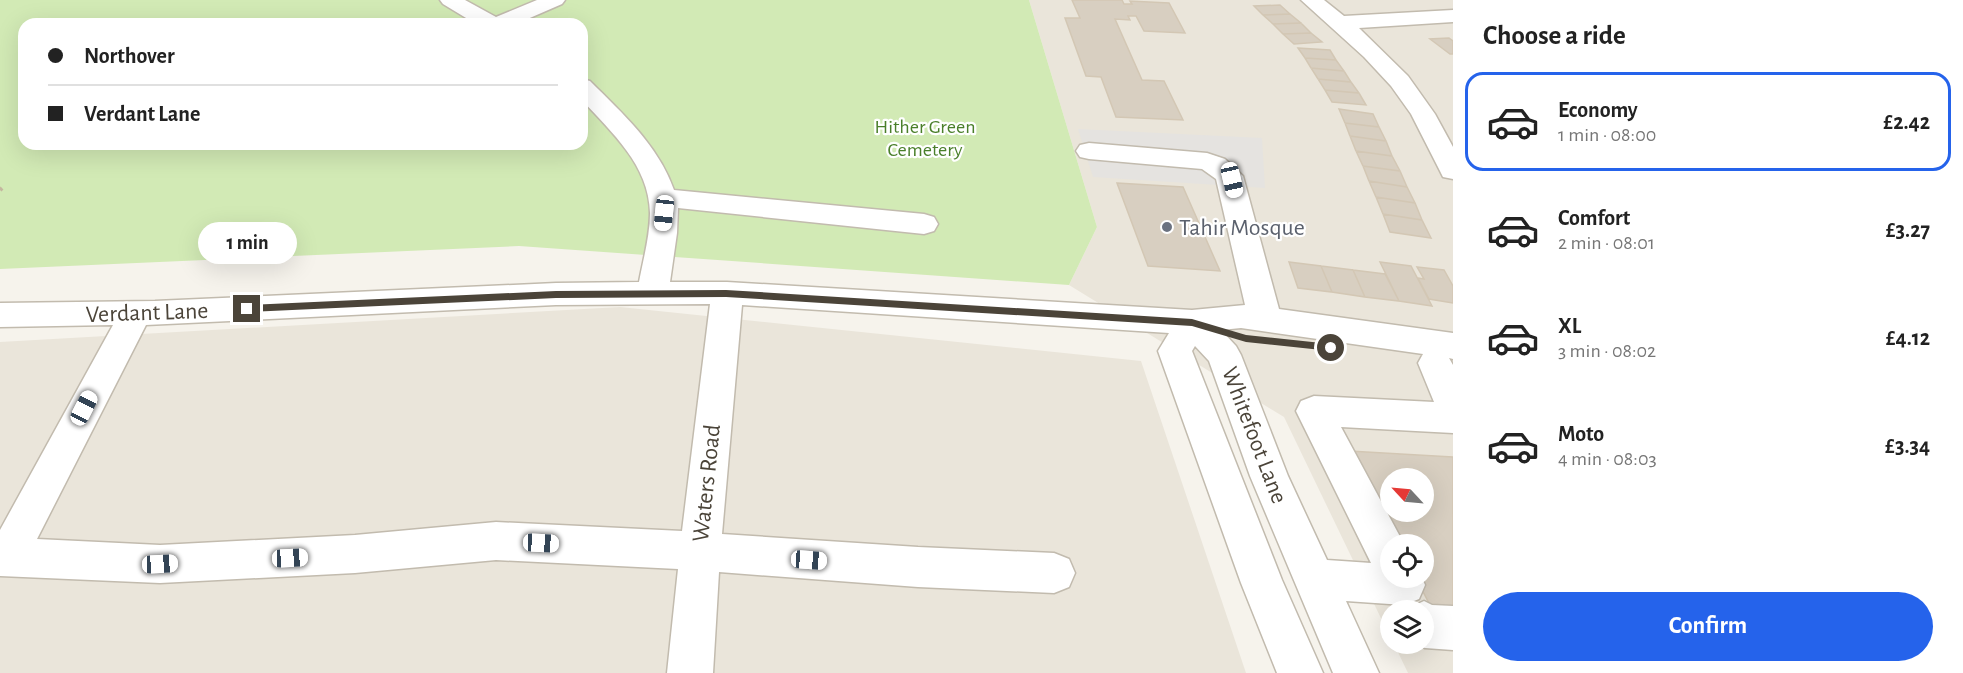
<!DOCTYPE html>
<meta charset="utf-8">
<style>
body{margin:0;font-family:"Alegreya Sans",sans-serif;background:#f6f6f6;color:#222;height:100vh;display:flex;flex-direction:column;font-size:22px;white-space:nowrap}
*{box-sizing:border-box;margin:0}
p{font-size:20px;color:#767676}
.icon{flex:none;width:33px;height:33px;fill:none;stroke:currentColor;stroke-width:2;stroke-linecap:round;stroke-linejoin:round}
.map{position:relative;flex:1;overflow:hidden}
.side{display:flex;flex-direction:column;background:#fff;width:510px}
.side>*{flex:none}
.top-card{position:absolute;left:18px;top:18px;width:570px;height:132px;border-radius:18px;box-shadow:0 6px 24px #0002;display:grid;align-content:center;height:132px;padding:0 30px;background:#fff}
.needle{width:39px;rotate:296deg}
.controls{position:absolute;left:1380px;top:468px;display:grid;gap:12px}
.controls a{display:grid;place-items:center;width:54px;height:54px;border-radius:50%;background:#fff;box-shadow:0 6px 24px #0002;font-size:30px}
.end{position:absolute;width:27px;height:27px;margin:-14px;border:8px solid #4b4439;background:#fff;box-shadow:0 0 0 3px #fff}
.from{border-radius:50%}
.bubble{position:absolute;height:42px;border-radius:21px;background:#fff;box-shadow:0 6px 24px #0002;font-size:20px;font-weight:700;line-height:42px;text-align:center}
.car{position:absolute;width:18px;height:36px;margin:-18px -9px;border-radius:8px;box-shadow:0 0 4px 2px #0007;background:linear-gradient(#fff 24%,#345 0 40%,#fff 0 76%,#345 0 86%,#fff 0)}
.top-card b{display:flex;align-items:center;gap:21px;height:57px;font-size:22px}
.top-card b+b{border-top:2px solid #e0e0e0}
.top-card i{width:15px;height:15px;background:#222}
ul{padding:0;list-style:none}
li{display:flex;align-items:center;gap:18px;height:99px;margin:0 12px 9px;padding:0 18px;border:3px solid transparent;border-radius:18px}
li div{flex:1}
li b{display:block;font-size:22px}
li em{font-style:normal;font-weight:700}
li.active{border-color:#2563eb}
li>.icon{width:54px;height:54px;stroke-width:1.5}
h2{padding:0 30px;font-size:27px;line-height:72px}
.primary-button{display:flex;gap:12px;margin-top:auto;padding:12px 30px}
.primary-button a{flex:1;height:69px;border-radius:36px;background:#2563eb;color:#fff;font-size:24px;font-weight:700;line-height:69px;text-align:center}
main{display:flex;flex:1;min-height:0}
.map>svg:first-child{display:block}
.residential{fill:#eae5da;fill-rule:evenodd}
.green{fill:#d2eab5;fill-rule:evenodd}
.parking{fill:#e5e3e0}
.building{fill:#d8cfc1;stroke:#d3c7b4;stroke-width:1.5;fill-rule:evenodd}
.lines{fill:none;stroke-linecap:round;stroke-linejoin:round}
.minor-casing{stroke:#c2bbae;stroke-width:3}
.path{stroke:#c4b79f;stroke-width:4;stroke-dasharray:3 3;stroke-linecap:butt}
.minor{fill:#fff;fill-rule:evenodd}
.route{fill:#4b4439}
.worship-dot{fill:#6b7280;stroke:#fff;stroke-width:2}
.labels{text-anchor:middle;stroke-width:4.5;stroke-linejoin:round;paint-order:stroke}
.far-park-label{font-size:20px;fill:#4a7f2a;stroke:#fff}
.worship-label{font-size:24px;fill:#5b616d;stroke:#fff;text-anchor:start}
.street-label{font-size:24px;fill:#4b4439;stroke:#fff}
</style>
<main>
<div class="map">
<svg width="1453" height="673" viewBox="0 0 1453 673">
<rect width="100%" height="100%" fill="#f6f3ec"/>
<path class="residential" d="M1029,0H1453V673H1408L1394,644H1424V610H1390V637L1284,417L1069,285L1097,227ZM1390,478H1424V512H1390ZM1390,544H1424V578H1390Z
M620,307L1141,361L1246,673H0V342Z"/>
<path class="green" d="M0,0H1029L1097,227L1069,285L519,246L0,269ZM24,24H582V144H24Z"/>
<path class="parking" d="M1078,129L1262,138L1265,188L1093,177Z"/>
<path class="building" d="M1072,0H1122L1124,4H1132L1130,1L1169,3L1185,33L1144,31L1136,16H1128L1130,20L1115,19L1142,80L1164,81L1183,120L1116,117L1101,77L1086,76L1065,18H1080Z
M1280,5L1290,14L1263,15L1254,6Z
M1290,14L1301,23L1273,24L1263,15Z
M1301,23L1311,33L1283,34L1273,24Z
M1311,33L1322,42L1294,44L1283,34Z
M1449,38L1453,41V54H1450L1430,39Z
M1298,48L1330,50L1336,60L1305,58Z
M1305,58L1336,60L1344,71L1311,68Z
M1311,68L1344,71L1351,82L1318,79Z
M1318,79L1351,82L1359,93L1325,90Z
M1325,90L1359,93L1366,105L1332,102Z
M1339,109L1373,114L1379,127L1345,123Z
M1345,123L1379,127L1386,141L1350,136Z
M1350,136L1386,141L1392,156L1356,151Z
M1356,151L1392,156L1400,171L1363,166Z
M1363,166L1400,171L1407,187L1369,181Z
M1369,181L1407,187L1415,203L1376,197Z
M1117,183L1183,187L1220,271L1148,266Z
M1376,197L1415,203L1422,220L1383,214Z
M1383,214L1422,220L1431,238L1390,232Z
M1289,262L1321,266L1332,292L1298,288Z
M1380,262L1411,266L1432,306L1399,301Z
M1321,266L1353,270L1365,297L1332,292Z
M1417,267L1444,270L1453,286V303L1429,299L1418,278L1424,279Z
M1353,270L1385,274L1399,301L1365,297Z
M1349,451L1453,457V610L1432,609L1416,578H1424V544H1399ZM1390,478H1424V512H1390Z"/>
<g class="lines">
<g class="minor-casing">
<path id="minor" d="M440,0H465L496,17L537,0H565L562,4L516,24H476L443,4Z
M1301,0H1324L1344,16L1453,10V22L1359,28L1408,76L1435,114L1453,147V179L1443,177L1440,171L1411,114L1391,86L1364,57Z
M582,79L590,81C623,114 658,145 674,190L924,214L934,217L938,224L934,231L924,234L678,208L677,233L670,282H727L1192,310L1245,305L1216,179L1202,169L1089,159L1080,157L1076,151L1080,145L1089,143L1207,153L1225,159L1243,176L1279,309L1453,333V359L1449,358L1453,365V433L1341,427L1404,544H1390V578H1422L1425,585L1419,599L1404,605L1346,601L1379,673H1333L1250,476L1209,361L1195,346L1192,351L1282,580L1323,673H1277L1241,583L1158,351L1169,333L742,305L722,534L918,547L1054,553L1069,559L1075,573L1069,587L1054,593L918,587L719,572L713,673H667L678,569L496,560L355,573L160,583L0,576V530L113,325L0,327V303L155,301L556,283L639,282C643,260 650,236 650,213C649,165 612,133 582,100ZM710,304L682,531L496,522L355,535L160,545L37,539L146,325L556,305ZM1241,328L1423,354L1418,363L1434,402L1314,396L1301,401L1296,411L1371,563L1327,560L1288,476L1241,355L1236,346L1221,330Z
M1424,601L1432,605L1453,606V650L1425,648L1415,644H1424V610H1407L1409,608Z"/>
</g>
<path class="path" d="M0,190L2,188"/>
<use href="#minor" class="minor"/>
</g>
<path class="route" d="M726,290L1192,319L1246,335L1331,344L1336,348L1331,351L1246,342L1192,326L726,297L556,298L247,312L242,309L247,305L556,291Z"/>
<circle class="worship-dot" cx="1167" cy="227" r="6"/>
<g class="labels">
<g class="far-park-label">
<text x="925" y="133">Hither Green<tspan x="925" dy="23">Cemetery</tspan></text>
</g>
<g class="worship-label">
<text x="1179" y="235">Tahir Mosque</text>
</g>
<g class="street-label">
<text transform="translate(147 312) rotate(-2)" y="8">Verdant Lane</text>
<text transform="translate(1255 435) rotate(69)" y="8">Whitefoot Lane</text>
<text transform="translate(706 483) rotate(-84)" y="8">Waters Road</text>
</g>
</g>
</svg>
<div class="controls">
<a><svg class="needle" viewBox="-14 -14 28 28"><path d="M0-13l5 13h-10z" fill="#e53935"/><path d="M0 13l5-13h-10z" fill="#767676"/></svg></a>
<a><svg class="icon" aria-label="locate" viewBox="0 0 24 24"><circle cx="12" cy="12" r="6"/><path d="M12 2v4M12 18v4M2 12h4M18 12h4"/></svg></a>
<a><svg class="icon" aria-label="layers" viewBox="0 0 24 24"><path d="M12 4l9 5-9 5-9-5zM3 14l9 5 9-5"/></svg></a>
</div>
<i class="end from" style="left:1331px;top:348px"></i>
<i class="end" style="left:247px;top:309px"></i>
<div class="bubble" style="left:198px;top:222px;width:99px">1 min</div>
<i class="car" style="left:1232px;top:180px;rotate:167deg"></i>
<i class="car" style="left:664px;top:213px;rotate:186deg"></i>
<i class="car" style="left:84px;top:408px;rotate:27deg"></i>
<i class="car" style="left:541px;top:543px;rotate:93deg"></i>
<i class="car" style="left:290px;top:558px;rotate:87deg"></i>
<i class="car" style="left:809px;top:560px;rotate:94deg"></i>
<i class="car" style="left:160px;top:564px;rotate:87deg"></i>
<div class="top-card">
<b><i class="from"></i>Northover</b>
<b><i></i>Verdant Lane</b>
</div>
</div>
<section class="side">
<h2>Choose a ride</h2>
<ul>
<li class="active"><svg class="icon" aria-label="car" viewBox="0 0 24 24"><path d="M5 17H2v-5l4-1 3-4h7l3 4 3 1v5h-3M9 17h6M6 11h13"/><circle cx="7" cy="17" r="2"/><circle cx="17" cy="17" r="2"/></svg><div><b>Economy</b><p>1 min · 08:00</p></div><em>£2.42</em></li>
<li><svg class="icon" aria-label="car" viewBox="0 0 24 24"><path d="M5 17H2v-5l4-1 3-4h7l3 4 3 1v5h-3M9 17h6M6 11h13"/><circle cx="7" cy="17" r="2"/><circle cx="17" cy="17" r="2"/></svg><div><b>Comfort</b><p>2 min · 08:01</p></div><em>£3.27</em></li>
<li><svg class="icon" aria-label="car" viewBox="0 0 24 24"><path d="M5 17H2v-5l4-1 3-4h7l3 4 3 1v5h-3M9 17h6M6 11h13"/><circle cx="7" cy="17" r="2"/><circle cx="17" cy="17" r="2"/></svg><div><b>XL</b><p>3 min · 08:02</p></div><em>£4.12</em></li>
<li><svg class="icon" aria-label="car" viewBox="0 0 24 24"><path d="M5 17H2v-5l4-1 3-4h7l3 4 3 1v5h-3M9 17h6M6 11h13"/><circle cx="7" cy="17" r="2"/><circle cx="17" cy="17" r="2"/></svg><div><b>Moto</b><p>4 min · 08:03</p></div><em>£3.34</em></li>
</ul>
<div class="primary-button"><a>Confirm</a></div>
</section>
</main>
